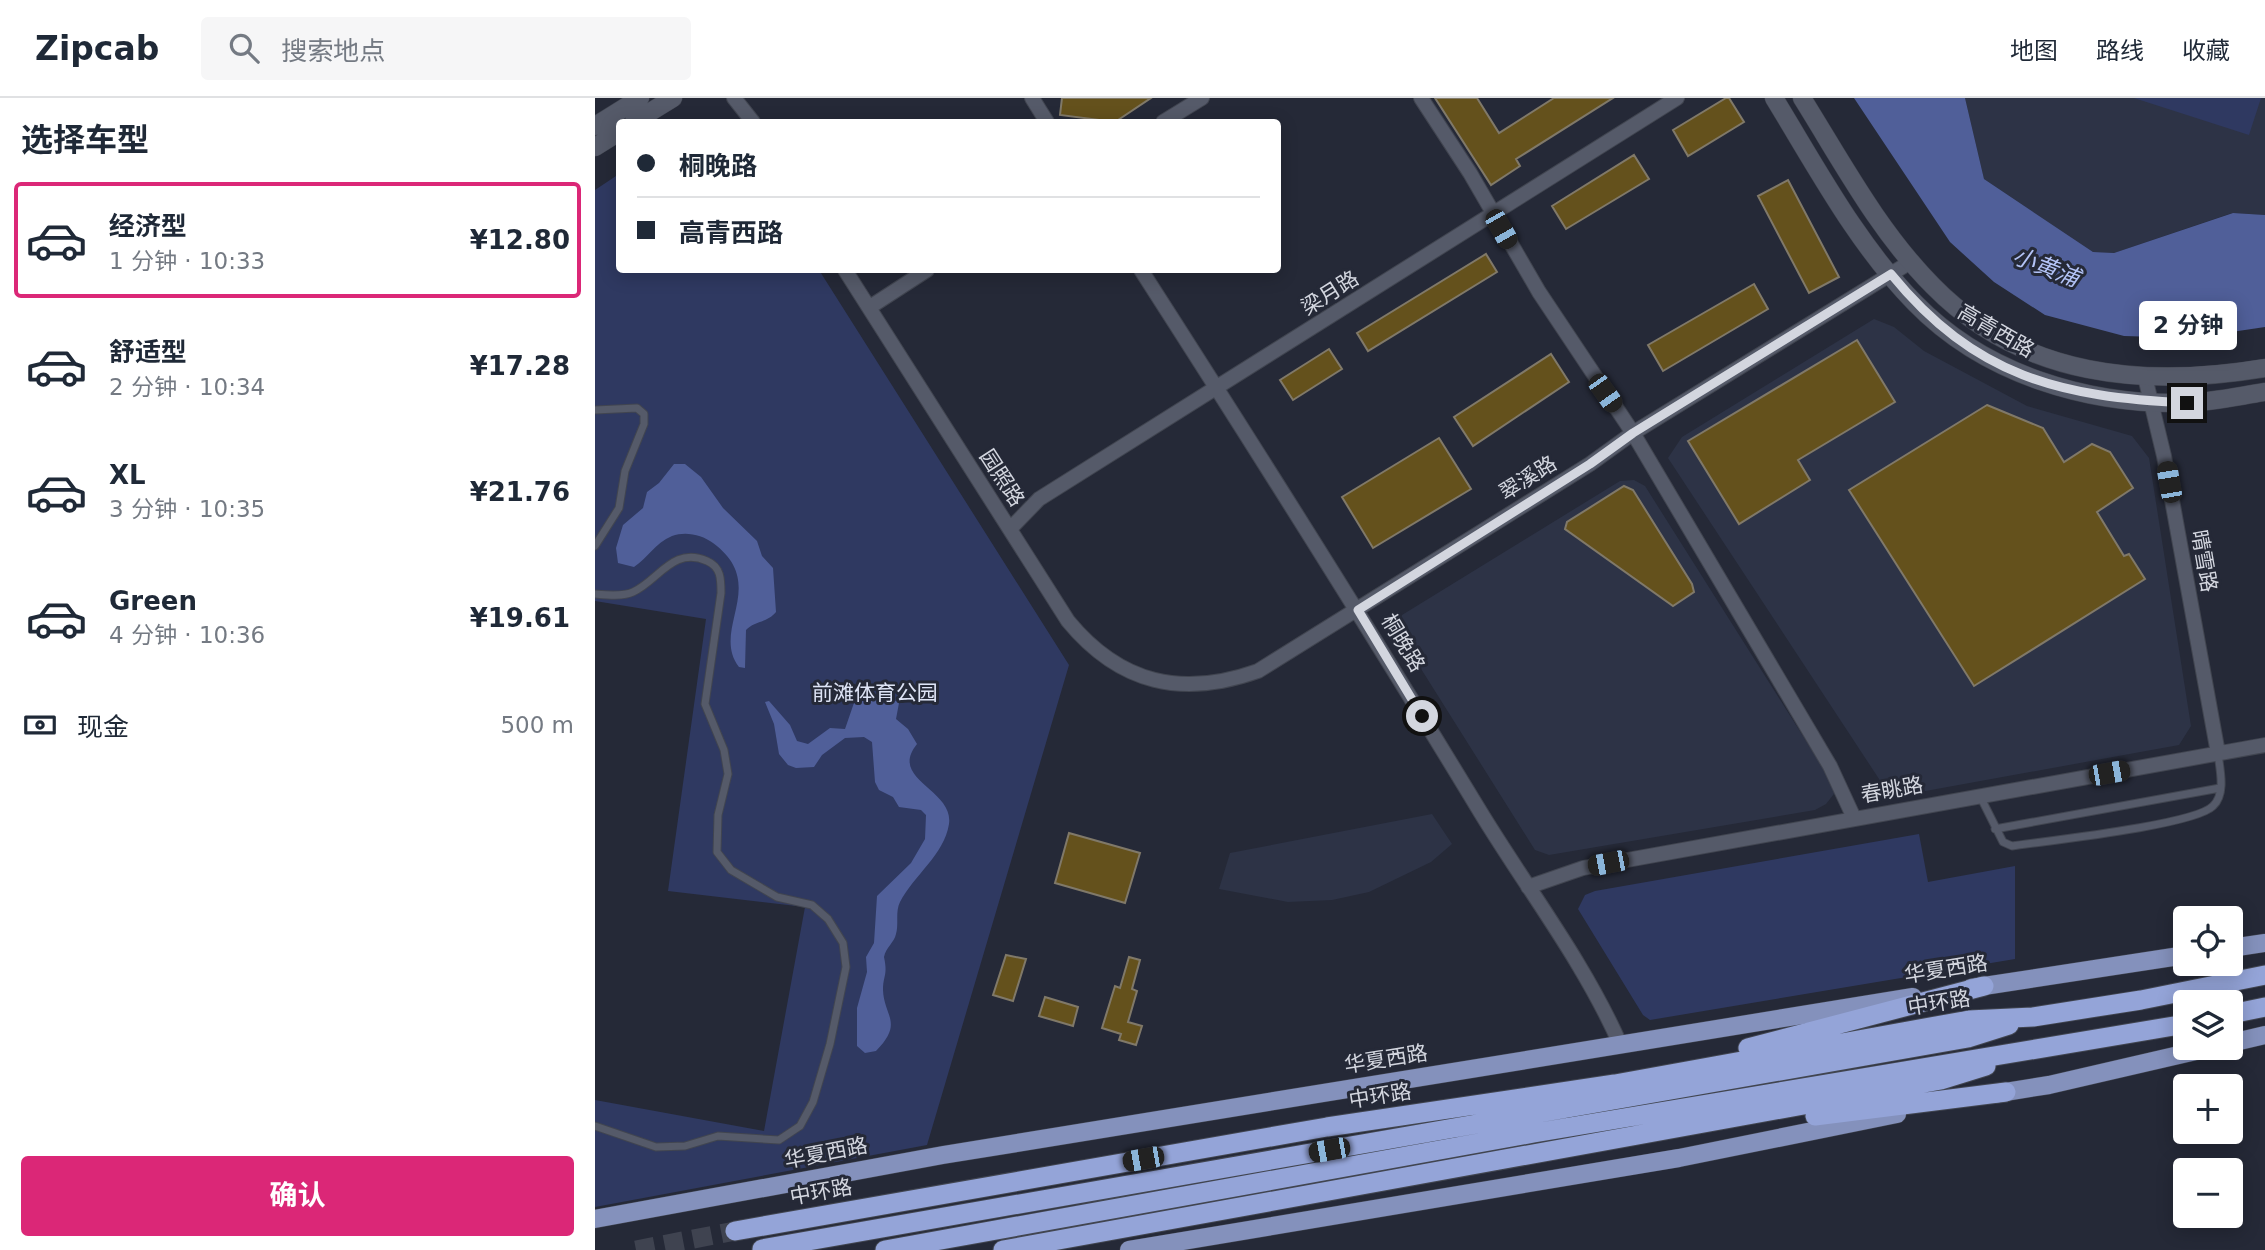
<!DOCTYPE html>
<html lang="zh">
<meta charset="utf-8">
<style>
body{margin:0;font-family:"DejaVu Sans","Noto Sans SC",sans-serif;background:#f6f6f7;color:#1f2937;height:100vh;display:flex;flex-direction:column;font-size:26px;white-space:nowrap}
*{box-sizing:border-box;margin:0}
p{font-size:23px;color:#747a83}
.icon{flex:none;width:38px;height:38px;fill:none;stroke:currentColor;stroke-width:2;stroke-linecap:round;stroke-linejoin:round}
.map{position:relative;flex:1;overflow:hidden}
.drawer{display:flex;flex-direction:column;background:#fff;width:595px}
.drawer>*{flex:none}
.banner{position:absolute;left:21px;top:21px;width:665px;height:154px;border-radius:7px;box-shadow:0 4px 18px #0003;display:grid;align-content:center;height:154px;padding:0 21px;background:#fff}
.fabs{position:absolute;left:1578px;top:808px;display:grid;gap:14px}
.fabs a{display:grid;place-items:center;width:70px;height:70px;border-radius:7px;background:#fff;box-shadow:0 4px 18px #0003;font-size:35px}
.end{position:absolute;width:32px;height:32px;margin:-16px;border:9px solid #d3d6df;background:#111;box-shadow:0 0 0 4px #111}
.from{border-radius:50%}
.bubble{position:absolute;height:49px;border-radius:7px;background:#fff;box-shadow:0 4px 18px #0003;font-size:23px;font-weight:700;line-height:49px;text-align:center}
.car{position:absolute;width:21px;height:42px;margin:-21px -10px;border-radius:9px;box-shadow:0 0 5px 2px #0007;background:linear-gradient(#222 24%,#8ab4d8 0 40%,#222 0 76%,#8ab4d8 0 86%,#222 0)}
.banner b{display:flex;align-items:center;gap:24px;height:66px;font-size:26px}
.banner b+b{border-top:2px solid #e0e1e3}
.banner i{width:18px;height:18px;background:#1f2937}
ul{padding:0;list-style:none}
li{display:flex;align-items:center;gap:21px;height:116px;margin:0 14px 10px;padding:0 7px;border:4px solid transparent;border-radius:7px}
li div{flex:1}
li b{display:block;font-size:26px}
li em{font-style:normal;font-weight:700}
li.on{border-color:#db2777}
li>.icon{width:63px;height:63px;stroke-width:1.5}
h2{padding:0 21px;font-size:32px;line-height:84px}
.pay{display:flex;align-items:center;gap:18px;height:77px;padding:0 21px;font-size:26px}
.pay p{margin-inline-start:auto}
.action{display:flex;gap:14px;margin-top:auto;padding:14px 21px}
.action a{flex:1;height:80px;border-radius:7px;background:#db2777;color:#fff;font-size:28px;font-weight:700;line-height:80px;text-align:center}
header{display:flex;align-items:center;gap:42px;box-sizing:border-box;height:98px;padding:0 35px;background:#fff;border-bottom:2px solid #e0e1e3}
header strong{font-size:33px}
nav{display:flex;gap:38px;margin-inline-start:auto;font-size:24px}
.search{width:490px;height:63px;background:#f6f6f7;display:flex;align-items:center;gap:18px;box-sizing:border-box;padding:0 24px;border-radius:7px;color:#747a83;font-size:26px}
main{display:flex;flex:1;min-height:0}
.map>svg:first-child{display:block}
.built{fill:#2d3346}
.green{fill:#2f3961}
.water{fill:#505f99}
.building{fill:#64511c;stroke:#807969;stroke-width:2}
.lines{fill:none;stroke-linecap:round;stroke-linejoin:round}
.trunk-tunnel{stroke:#3f4350;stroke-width:19;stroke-dasharray:19 10;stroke-linecap:butt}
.service-casing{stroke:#414550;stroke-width:9}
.minor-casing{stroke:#414550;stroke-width:16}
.tertiary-casing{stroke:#414550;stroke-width:19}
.primary-casing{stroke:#414550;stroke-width:19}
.trunk-casing{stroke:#414550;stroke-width:21}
.service{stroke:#555a69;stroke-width:7}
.minor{stroke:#555a69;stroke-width:14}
.tertiary{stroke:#555a69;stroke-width:18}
.primary{stroke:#8491bc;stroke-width:18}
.trunk{stroke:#94a4d8;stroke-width:19}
.route{stroke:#d3d6df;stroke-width:9}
.labels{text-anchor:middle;stroke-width:6;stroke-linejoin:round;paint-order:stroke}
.street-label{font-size:21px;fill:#d3d6df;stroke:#252937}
.park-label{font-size:21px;fill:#dee4f6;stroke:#252937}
.water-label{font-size:23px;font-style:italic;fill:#b3c3f6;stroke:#252937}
</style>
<header>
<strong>Zipcab</strong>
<div class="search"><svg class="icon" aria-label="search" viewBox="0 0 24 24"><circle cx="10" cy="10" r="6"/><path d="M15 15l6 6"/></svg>搜索地点</div>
<nav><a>地图</a><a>路线</a><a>收藏</a></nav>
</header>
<main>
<section class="drawer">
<h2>选择车型</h2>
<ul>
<li class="on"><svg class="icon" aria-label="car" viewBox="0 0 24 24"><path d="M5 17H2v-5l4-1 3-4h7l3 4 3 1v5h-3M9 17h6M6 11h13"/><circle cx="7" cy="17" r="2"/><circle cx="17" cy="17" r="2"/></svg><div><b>经济型</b><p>1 分钟 · 10:33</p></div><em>¥12.80</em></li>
<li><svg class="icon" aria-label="car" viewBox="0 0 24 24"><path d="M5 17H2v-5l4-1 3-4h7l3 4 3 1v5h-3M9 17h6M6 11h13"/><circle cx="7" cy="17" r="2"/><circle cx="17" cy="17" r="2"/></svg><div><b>舒适型</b><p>2 分钟 · 10:34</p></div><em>¥17.28</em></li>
<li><svg class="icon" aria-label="car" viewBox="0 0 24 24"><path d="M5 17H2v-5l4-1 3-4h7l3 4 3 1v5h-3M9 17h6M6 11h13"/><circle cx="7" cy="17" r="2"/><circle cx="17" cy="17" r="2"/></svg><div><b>XL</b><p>3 分钟 · 10:35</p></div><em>¥21.76</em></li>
<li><svg class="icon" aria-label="car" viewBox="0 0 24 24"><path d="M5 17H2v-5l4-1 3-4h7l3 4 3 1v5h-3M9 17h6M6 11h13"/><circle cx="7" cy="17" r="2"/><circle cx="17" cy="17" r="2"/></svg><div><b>Green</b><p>4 分钟 · 10:36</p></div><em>¥19.61</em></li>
</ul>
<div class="pay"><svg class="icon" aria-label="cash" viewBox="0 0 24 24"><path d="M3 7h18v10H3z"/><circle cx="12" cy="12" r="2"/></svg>现金<p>500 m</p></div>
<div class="action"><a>确认</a></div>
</section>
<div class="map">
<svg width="1670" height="1152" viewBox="0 0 1670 1152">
<rect width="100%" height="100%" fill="#252937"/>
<path class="built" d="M1370,0H1670V117L1637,115L1519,155L1498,154L1389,81Z
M1279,221L1299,229L1329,253L1432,308L1537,338L1554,360L1596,628L1584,647L1314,696L1288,687L1073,360L1087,339Z
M1039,382L1050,388L1242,692L1231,706L1220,712L954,757L940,752L806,539L803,526L807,517L1025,383Z
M837,716L857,746L836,764L774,794L737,802L693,804L624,791L635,755Z"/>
<path class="green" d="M1539,0H1666L1654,37Z
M24,76V172H224L474,567L332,1047L0,1109V1002L169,1033L210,809L73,793L111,521L0,503V92Z
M1324,736L1333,784L1420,768V861L1055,922L1048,917L983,811L990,797L1000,793Z"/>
<path class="water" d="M1259,0H1370L1389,81L1498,154L1519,155L1638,115L1670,117V229L1596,240L1529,238L1450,217L1399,184L1355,144Z
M79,366H90L106,379L128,410L162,443L167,458L178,470L181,514C172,525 159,523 151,532L150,570L144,569C115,531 175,487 118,445C107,437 91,433 77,438C60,445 53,460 39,469L23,465L21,450L28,427L48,410L52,394L64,385Z
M273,596L284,599L289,596L304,605L301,621L313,631L322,646C293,682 359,691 354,726C349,757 319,777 305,804C300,814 304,825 301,836C299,845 291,849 289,859C293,878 288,877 288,892C289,919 309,924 281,953L270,955L262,948V910L272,874L271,859L279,845L282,798L316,765L330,741L331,717L326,712L304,709L298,699L284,692L280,684L277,644L269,639L250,640L227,657L219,669L201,670L193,667L184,656L179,626L170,604L174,603L195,627L202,643L213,646L235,630L250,631L260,602Z"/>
<path class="building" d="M467,0H556L520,24L465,17Z
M840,0H882L904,35L959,0H1018L921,61L925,68L896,87Z
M1131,0H1134L1149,24L1093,58L1078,32Z
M1039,57L1054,81L971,131L957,108Z
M1193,82L1244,179L1214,195L1163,98Z
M891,156L902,174L773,253L762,235Z
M1159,186L1173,211L1068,273L1053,247Z
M1262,242L1300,304L1203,362L1215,382L1144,426L1093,343Z
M734,251L747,271L698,302L685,282Z
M956,256L974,284L878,348L859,319Z
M1392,307L1448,330L1469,364L1497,346L1515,354L1538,390L1502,414L1529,458L1534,456L1550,481L1379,588L1254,392Z
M844,340L876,391L778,450L747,399Z
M1029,388L1038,392L1097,486L1099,494L1078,508L970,431L972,424Z
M474,735L545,755L530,805L460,785Z
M411,857L431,861L418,903L398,897Z
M534,859L545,862L537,891L542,893L533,924L547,928L541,947L524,942L526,936L507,930L520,888L525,890Z
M450,899L483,909L478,928L444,918Z"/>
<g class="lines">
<path class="trunk-tunnel" d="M41,1152L140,1133"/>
<g class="service-casing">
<path id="service" d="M0,312L42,310L49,316V326L30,373L24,410L0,448
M0,496C11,497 27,499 38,494C64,482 78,448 112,463C126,469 126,481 126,495L110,606L129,652L133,676L123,717L122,754L136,772L182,799L217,807L233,821L248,845L251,869L235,946L218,1004L205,1028L184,1042L123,1038L90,1048L61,1049L0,1028
M1385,698L1408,744L1417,748C1451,743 1600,727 1618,708C1631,696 1625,672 1623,656
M1400,731L1625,690"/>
</g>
<g class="minor-casing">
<path id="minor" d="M139,0L158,24
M437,0L452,24
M826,0L875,75L944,194L1038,335L1235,668L1259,720
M568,24L607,0
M250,172L473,523C525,586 587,600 663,573L995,366L1038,335L1317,163
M546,172C661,351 775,532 886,715C933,792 989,864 1025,946
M275,209L332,172
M1550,279L1569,358L1623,655
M415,431L444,401L1082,0
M933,789L988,770L1670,647"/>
</g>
<g class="tertiary-casing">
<path id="tertiary" d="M1179,0C1222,70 1262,146 1320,205C1390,277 1493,307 1591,305C1617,304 1644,298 1670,294
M1207,0C1247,64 1284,134 1338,188C1428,280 1550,290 1670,270
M39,24L78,0
M0,28L45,0
M0,49L24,34"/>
</g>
<g class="primary-casing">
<path id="primary" d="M1636,850L1670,845
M1376,890L1591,857
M1636,945L1670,937
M1398,996L1454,987L1614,950
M0,1121L348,1057L1318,899
M534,1152L1084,1060L1302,1016"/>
</g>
<g class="trunk-casing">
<path id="trunk" d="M1636,916L1670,909
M1153,950L1389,888
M1220,1018L1411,994
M140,1133L732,1029L1020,986L1374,922L1438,919L1546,902L1670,877
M167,1151L1373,940L1414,927
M290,1152L939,1035L1591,926
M408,1152L1346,982L1391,968"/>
</g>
<use href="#service" class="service"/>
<use href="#minor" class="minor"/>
<use href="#tertiary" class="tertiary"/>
<use href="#primary" class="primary"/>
<use href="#trunk" class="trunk"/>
</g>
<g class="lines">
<path class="route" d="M827,618L763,512L995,366L1038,335L1296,176C1380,279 1465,299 1592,305"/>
</g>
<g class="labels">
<g class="street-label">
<text transform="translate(735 195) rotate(-32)" y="7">梁月路</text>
<text transform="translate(1401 233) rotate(30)" y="7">高青西路</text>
<text transform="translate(407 380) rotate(57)" y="7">园照路</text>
<text transform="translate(933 380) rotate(-32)" y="7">翠溪路</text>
<text transform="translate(1609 463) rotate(80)" y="7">晴雪路</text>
<text transform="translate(808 545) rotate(59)" y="7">桐晚路</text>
<text transform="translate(1297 692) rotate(-10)" y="7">春眺路</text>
<text transform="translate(1351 871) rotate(-9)" y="7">华夏西路</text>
<text transform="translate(1344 905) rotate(-9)" y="7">中环路</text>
<text transform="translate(791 961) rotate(-9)" y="7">华夏西路</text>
<text transform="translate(785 998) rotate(-9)" y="7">中环路</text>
<text transform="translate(231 1055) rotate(-11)" y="7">华夏西路</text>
<text transform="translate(226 1094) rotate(-10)" y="7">中环路</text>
</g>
<g class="park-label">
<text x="280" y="602">前滩体育公园</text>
</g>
<g class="water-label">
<text transform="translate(1451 169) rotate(21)" y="8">小黄浦</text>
</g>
</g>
</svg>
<div class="fabs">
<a><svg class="icon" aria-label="locate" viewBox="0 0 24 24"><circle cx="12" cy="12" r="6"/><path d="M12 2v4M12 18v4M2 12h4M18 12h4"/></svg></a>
<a><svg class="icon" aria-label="layers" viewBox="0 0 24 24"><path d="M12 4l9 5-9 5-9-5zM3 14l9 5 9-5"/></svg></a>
<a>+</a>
<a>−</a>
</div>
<i class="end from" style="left:827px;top:618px"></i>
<i class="end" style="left:1592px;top:305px"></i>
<div class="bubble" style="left:1544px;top:203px;width:98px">2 分钟</div>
<i class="car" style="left:906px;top:131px;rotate:150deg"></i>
<i class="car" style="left:1010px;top:295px;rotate:145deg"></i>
<i class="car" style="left:1574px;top:384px;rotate:350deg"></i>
<i class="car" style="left:1514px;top:675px;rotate:80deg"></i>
<i class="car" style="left:1013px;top:765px;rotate:259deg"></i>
<i class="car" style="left:734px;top:1052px;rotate:260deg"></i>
<i class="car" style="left:548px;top:1061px;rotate:260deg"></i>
<div class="banner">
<b><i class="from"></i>桐晚路</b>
<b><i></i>高青西路</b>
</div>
</div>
</main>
